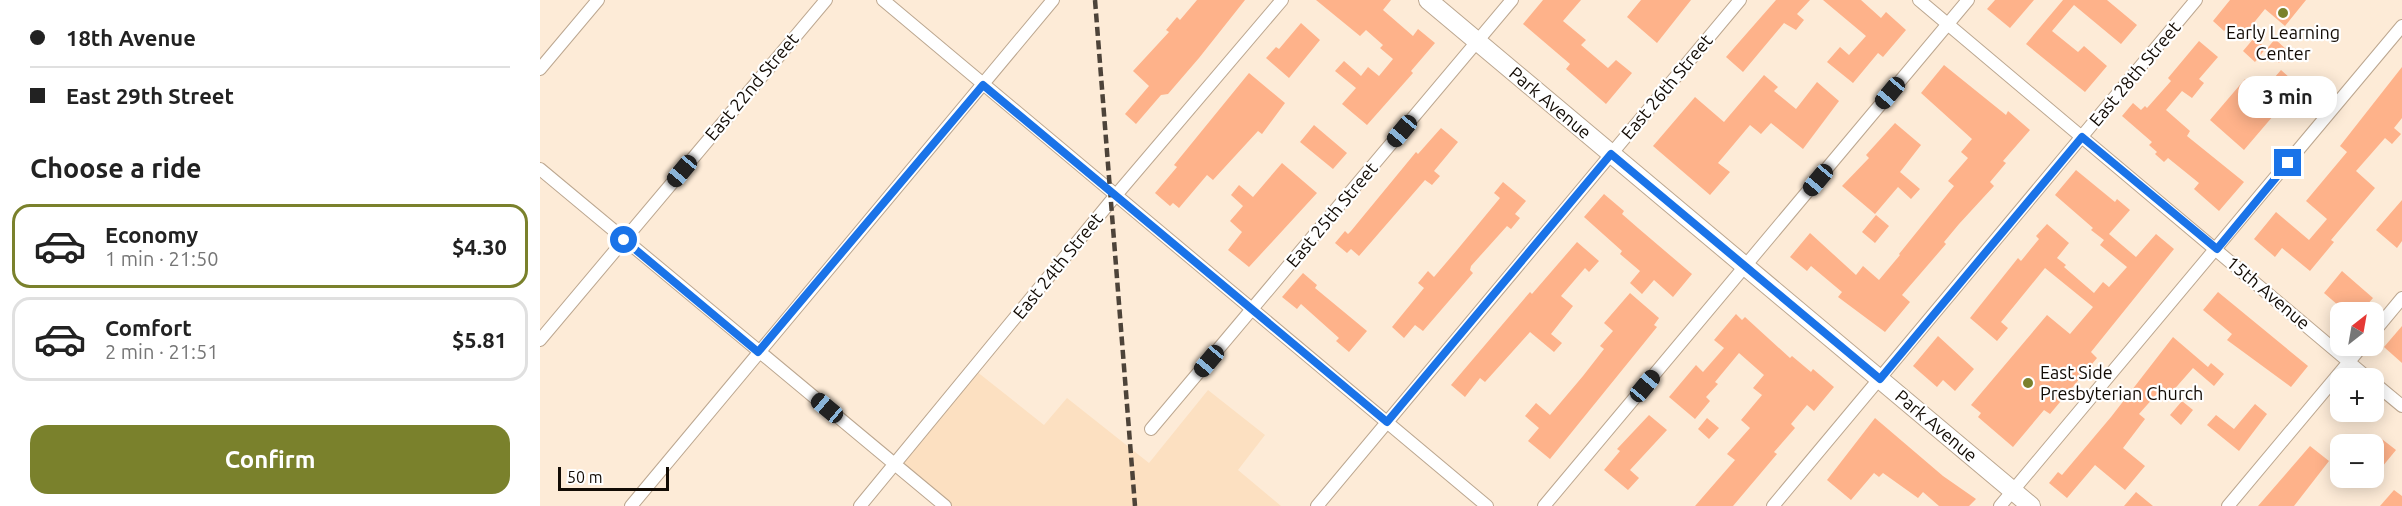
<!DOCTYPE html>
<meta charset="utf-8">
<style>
body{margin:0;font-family:Ubuntu,sans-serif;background:#f6f6f6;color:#222;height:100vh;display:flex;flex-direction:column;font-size:22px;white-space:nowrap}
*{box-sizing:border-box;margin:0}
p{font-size:20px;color:#767676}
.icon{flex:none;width:33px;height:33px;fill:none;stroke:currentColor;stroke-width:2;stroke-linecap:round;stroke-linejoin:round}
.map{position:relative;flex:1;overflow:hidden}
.drawer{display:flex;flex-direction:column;background:#fff;width:540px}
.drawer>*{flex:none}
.guide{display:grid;align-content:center;height:132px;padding:0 30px;background:#fff}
.needle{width:39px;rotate:31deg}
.controls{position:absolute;left:1790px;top:302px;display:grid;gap:12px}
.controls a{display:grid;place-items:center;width:54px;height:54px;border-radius:12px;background:#fff;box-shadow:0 3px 15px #0003;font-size:30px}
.scale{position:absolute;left:18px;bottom:15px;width:111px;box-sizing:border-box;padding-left:6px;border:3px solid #120b04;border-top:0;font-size:16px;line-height:21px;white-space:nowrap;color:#120b04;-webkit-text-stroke:4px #fff;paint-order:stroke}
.end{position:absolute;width:27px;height:27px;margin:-14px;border:8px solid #1a73e8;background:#fff;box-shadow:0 0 0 3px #fff}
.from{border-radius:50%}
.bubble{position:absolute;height:42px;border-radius:18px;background:#fff;box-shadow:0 3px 15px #0003;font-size:20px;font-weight:700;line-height:42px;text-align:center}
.car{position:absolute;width:18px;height:36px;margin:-18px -9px;border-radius:8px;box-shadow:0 0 4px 2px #0007;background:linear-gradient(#222 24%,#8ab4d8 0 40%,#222 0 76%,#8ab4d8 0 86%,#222 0)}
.guide b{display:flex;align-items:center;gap:21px;height:57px;font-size:22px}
.guide b+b{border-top:2px solid #e0e0e0}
.guide i{width:15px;height:15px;background:#222}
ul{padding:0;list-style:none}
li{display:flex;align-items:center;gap:18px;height:84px;margin:0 12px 9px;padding:0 18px;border:3px solid #e0e0e0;border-radius:18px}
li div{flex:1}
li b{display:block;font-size:22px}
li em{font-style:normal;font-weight:700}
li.current{border-color:#7a812c}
li>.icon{width:54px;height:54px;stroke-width:1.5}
h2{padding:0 30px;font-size:27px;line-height:72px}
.action{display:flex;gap:12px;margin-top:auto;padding:12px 30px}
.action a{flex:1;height:69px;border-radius:18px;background:#7a812c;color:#fff;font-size:24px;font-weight:700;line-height:69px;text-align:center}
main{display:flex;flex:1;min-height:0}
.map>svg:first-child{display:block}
.built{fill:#fce0c1}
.building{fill:#feb28a}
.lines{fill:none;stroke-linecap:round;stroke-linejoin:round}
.street-casing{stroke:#bca790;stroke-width:14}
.secondary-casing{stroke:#bca790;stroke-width:20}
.street{stroke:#fff;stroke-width:12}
.secondary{stroke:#fff;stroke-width:18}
.rail{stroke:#4d4339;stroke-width:4.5;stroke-dasharray:9 4.5;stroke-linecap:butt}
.route{stroke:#1a73e8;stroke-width:8}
.poi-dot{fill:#7a812c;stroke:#fff;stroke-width:2}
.labels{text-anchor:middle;stroke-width:4.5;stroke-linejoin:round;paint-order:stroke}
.poi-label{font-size:18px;fill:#120b04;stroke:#fff}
.street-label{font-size:18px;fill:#120b04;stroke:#fff}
</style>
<main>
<section class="drawer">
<div class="guide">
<b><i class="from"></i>18th Avenue</b>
<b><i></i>East 29th Street</b>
</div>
<h2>Choose a ride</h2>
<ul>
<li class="current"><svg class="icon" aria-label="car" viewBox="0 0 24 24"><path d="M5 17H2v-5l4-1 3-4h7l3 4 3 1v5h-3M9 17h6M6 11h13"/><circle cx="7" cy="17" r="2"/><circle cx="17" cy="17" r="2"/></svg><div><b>Economy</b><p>1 min · 21:50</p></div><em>$4.30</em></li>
<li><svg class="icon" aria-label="car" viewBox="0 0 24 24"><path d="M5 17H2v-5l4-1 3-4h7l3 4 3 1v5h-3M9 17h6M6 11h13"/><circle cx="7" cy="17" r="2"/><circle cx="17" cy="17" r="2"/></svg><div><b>Comfort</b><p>2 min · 21:51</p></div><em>$5.81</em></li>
</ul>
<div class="action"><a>Confirm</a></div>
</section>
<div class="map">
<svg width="1862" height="506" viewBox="0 0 1862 506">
<rect width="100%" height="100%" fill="#fdebd7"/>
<path class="built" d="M436,371L504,425L527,398L609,463L668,390L725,435L698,470L741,506H406L358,467Z"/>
<path class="building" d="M657,0H705L659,58L628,94L621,95L596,124L585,114L609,86L593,71L629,32L626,30L637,17L640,20Z
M776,0H851L843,10L873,36L878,29L895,43L871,71L873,73L827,125L802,104L816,88L795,71L804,61L821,76L828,67L839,76L853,59L840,48L843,45L826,30L820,36Z
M1003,0H1041L1023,21L1046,40L1041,45L1068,68L1076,60L1092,73L1066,104L1026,69L1030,64L983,24Z
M1101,0H1151L1117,43L1087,17Z
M1236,0H1270L1257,14L1264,20L1256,30L1244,23L1203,72L1186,57Z
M1283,0H1321L1341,18L1346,12L1366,30L1343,57L1338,53L1313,83L1287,62L1300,47L1309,55L1326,36Z
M1455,0H1494L1470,28L1447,9Z
M1523,0H1567L1597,25L1581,44L1534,5L1512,31L1538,52L1544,46L1567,66L1545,92L1486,44Z
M1690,0H1766L1745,26L1725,9L1703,36L1690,25L1684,31L1673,21Z
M761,23L780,40L749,78L726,58L736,47L739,49Z
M1714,38L1726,48L1715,62L1703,51Z
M1735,39L1749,52L1739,63L1725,51Z
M1659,41L1678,57L1659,79L1664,83L1652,98L1642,91L1626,110L1650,131L1647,136L1704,182L1679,211L1654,189L1659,183L1628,158L1624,162L1615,154L1617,152L1609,145L1612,142L1582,116L1593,103L1601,110L1605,106L1607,108L1631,81L1628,78Z
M1404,65L1466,115L1468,111L1490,130L1463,161L1466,163L1450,182L1454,186L1419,224L1404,242L1406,244L1362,295L1370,302L1345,332L1298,297L1302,292L1271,266L1267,271L1250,257L1270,233L1316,275L1323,266L1339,280L1360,255L1359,254L1414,186L1408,181L1428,158L1421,152L1432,139L1381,93Z
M1862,67V118L1854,128L1861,134L1852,144L1845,138L1816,171L1835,188L1791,240L1794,242L1770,271L1742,248L1735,257L1714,239L1736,212L1769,240L1787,219L1766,201L1807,152L1800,146Z
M1741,70L1765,91L1754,104L1752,102L1749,105L1745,102L1704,150L1670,120L1705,79L1721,93Z
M709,73L745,103L722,134L718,131L673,180L667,175L639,208L633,203L630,206L615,193L637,167L634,165Z
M1224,75L1238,87L1234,91L1256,109L1277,82L1299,101L1263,149L1231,123L1221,134L1210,125L1178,163L1190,172L1170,195L1113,146L1155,97L1184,122Z
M1355,123L1381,145L1360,172L1380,189L1371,199L1358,187L1335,214L1302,186L1329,158L1326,155Z
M774,125L807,153L793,169L760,142Z
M901,128L918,142L894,171L900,176L892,185L885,180L819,256L811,249L807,253L795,243L805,231L808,234L811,231L876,152L878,154Z
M742,163L777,193L709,267L688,250L702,232L690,221L703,206L691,195L699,185L713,197Z
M1536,170L1575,202L1577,199L1590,210L1569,234L1596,257L1616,234L1634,249L1551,352L1557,358L1510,414L1504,410L1473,447L1438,417L1441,413L1431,405L1507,315L1530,334L1553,307L1505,268L1461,322L1468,328L1457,341L1430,318L1478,258L1481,261L1499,239L1496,236L1507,224L1529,243L1517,258L1526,265L1524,267L1554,293L1563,282L1569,287L1587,267L1560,245L1564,240L1551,230L1553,228L1515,195Z
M963,182L986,201L975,214L980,218L971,229L967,226L931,266L930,270L933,273L883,331L875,325L864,338L852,327L884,288L878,283L888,271L894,277L917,250L960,198L954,193Z
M1064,194L1084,211L1082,214L1098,228L1152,274L1133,297L1114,280L1102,294L1090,283L1100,271L1080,254L1082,251L1044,217Z
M1862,200V241L1857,248L1836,230Z
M1336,215L1349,226L1335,243L1322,232Z
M1037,242L1059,261L1049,272L1045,268L1021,296L1033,306L1011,334L1022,343L1014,352L990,332L945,382L940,378L925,397L911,385L990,292L992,294Z
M1802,271L1833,298L1821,312H1806L1784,293Z
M763,273L777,285L775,288L827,331L809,352L796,341L799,338L761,304L757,309L742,297Z
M1678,292L1768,366L1751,387L1687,340L1692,334L1663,310Z
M1090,293L1119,318L1114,325L1117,327L1010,459L988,441L999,428L985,416L996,403L1010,415L1043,376L1064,349L1060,346L1073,331L1064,323Z
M1196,314L1202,320L1205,317L1250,358L1252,356L1271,372L1273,369L1294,387L1274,411L1267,405L1251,424L1255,428L1234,452L1237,454L1193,506H1155L1195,460L1187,454L1210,428L1201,420L1222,395L1213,388L1224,375L1199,353L1175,382L1178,384L1166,397L1170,401L1155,419L1129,397L1156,365L1163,372L1184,348L1174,340Z
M1862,326V363L1844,347Z
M1398,336L1434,369L1415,391L1403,380L1397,387L1373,366Z
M1633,337L1668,367L1671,363L1684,374L1674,386L1653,368L1631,393L1623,387L1599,414L1605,419L1583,448L1605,466L1585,490L1555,465L1527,498L1509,483L1518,472L1522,475L1571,417Z
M1642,401L1653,410L1641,425L1630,415Z
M1715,404L1727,414L1699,451L1667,425L1676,415L1694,429Z
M1109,415L1127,430L1090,470L1099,478L1088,490L1064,470L1080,451L1077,449Z
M1167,418L1179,428L1169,439L1158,429Z
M1335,418L1403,476L1436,499L1429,506H1399L1383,492L1378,498L1343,473L1339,477L1334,473L1311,500L1287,480Z
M1838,436L1856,450L1842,467L1833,460V443Z
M1770,446L1789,461L1754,506H1718Z
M1854,490L1862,496V506H1840Z
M1596,492L1613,506H1584Z"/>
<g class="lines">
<g class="street-casing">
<path id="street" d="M343,0L947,506
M1379,0L1828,378
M0,69L58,0
M0,169L405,506
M1833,333L1862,298
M0,340L286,0
M1833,382L1862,406
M611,429L972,0
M91,506L513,0
M320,506L571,201L742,0
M777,506L1200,0
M1004,506L1428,0
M1233,506L1656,0
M1460,506L1862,26
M1688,506L1823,345"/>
</g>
<g class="secondary-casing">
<path id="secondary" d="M888,0L1491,506"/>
</g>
<use href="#street" class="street"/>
<use href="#secondary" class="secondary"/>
<path class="rail" d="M555,0L595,506"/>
</g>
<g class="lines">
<path class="route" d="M84,240L218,352L443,85L847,422L1071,154L1340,379L1542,137L1677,249L1748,163"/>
</g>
<g class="poi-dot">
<circle cx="1743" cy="13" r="6"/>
<circle cx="1488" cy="383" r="6"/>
</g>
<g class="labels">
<g class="poi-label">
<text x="1743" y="39">Early Learning<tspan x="1743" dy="21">Center</tspan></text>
<text x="1500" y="379" text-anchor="start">East Side<tspan x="1500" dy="21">Presbyterian Church</tspan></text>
</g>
<g class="street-label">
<text transform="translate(1595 74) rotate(-50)" y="6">East 28th Street</text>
<text transform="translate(212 87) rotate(-50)" y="6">East 22nd Street</text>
<text transform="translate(1127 87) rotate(-50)" y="6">East 26th Street</text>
<text transform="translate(1010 103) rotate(40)" y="6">Park Avenue</text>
<text transform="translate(792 215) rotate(-50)" y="6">East 25th Street</text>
<text transform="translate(518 266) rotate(-51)" y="6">East 24th Street</text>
<text transform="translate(1728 293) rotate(40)" y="6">15th Avenue</text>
<text transform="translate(1396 426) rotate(40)" y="6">Park Avenue</text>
</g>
</g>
</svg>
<div class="controls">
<a><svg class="needle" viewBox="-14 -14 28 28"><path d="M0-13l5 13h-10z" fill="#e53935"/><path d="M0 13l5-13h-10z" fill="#767676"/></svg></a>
<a>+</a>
<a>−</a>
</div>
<div class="scale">50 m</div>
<i class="end from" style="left:84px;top:240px"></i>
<i class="end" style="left:1748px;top:163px"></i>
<div class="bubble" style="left:1698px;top:76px;width:99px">3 min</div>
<i class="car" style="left:1350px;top:93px;rotate:220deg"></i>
<i class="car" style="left:862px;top:131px;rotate:220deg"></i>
<i class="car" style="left:142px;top:171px;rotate:220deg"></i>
<i class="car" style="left:1278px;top:180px;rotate:220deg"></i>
<i class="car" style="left:669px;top:361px;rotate:220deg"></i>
<i class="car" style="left:1105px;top:386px;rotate:40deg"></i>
<i class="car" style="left:287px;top:408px;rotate:310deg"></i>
</div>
</main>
